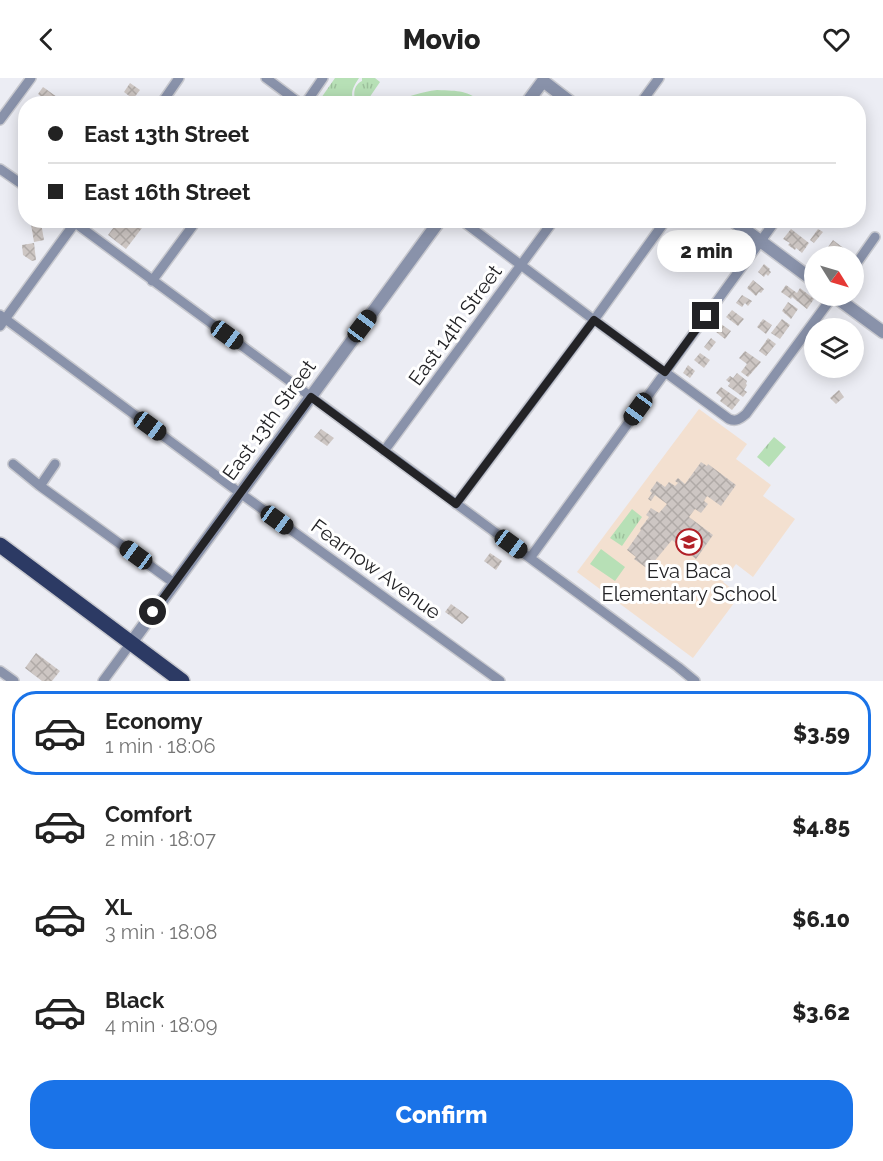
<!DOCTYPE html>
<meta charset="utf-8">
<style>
body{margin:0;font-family:Raleway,sans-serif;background:#f6f6f6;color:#222;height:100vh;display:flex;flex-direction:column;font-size:22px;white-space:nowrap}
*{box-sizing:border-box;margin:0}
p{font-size:20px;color:#767676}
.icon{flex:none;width:33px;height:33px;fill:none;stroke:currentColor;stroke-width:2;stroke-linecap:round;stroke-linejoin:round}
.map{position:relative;height:603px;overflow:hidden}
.side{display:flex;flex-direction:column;background:#fff;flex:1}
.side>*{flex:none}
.guide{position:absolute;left:18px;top:18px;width:848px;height:132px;border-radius:24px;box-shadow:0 3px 15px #0003;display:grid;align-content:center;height:132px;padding:0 30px;background:#fff}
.needle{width:39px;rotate:127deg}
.tools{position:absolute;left:804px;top:168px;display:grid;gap:12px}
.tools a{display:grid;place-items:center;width:60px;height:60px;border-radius:50%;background:#fff;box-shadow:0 3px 15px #0003;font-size:30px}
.end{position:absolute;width:27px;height:27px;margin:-14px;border:8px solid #232326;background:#fff;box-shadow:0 0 0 3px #fff}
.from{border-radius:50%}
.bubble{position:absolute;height:42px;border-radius:21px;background:#fff;box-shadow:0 3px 15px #0003;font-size:20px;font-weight:800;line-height:42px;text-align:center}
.car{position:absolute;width:18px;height:36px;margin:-18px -9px;border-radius:8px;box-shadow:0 0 4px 2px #0007;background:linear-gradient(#222 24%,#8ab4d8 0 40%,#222 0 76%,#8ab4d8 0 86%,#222 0)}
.guide b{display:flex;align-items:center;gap:21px;height:57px;font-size:22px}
.guide b+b{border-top:2px solid #e0e0e0}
.guide i{width:15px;height:15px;background:#222}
ul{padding:10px 0 0;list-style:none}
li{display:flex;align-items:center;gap:18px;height:84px;margin:0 12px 9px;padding:0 18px;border:3px solid transparent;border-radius:24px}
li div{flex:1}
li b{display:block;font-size:22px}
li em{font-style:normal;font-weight:800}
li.on{border-color:#1a73e8}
li>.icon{width:54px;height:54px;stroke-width:1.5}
.action{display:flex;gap:12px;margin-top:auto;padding:12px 30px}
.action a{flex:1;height:69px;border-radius:24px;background:#1a73e8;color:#fff;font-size:24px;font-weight:800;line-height:69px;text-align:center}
header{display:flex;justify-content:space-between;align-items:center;height:78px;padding:0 30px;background:#fff;font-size:27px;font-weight:800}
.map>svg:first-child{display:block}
.education{fill:#f3e0d0}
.grass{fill:url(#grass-tufts)}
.pitch{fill:#b7e0b6}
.building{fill:url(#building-cross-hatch)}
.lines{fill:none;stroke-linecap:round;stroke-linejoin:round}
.minor-casing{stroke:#c8c9cf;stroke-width:12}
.tertiary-casing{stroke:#c8c9cf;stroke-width:15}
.trunk-casing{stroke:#c8c9cf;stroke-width:18}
.minor{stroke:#8992aa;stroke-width:9}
.tertiary{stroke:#8992aa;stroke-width:12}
.trunk{stroke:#2c3a64;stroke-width:15}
.route{stroke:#232326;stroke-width:8}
.labels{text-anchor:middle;stroke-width:6;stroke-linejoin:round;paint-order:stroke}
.street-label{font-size:20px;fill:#232326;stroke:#fff}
.poi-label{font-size:20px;fill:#232326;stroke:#fff}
</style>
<header><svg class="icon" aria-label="back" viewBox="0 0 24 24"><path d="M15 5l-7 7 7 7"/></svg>Movio<svg class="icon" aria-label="heart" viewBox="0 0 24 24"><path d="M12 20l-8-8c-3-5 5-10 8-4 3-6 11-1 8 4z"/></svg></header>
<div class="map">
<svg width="883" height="603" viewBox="0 0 883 603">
<defs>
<pattern id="grass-tufts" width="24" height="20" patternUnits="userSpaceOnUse" patternTransform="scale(1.5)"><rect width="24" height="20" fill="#b7e0b6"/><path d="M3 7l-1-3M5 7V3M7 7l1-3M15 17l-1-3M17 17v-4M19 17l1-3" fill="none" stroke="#9dc09c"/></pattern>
<pattern id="building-cross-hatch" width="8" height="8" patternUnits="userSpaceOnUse" patternTransform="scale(1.5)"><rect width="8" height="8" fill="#cdc6c3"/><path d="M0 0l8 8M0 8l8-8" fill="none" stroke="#b0aaa7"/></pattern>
</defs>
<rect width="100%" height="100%" fill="#ecedf4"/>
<path class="education" d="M699,331L747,366L736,381L771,407L763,418L795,441L753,499L736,486L723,504L740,517L693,580L577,494Z"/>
<path class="grass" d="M335,0H359C352,11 351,13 353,25H319V23Z
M362,0H375L380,4L367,23L355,22C353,14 355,6 362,3Z
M774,359L786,369L769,389L757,379Z
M632,431L642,439L622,468L610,460Z"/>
<path class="pitch" d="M437,12C460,13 466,12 484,25H394C408,18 421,14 437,12Z
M601,471L625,489L615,503L590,486Z"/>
<path class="building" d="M130,5L140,12L133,21L124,14Z
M43,9L57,19L53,26H50L38,16Z
M119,142L128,148L132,142H140L145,146L126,171L108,157Z
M41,145L44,162L34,164L31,146Z
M791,151L809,165L802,175L796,170L795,172L788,167L790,165L783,161Z
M818,151L823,154L814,165L810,162Z
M833,162L846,172V173L848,175L846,178H833L829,175L831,172L828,169Z
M34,165L36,182L32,183L23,177L22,167Z
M764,186L770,191L769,192L771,194L768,198L766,196L764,199L758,194Z
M753,202L764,211L761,215L759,214L756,218L747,210Z
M786,207L797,215L800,210L814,221L807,231L792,219L791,221L781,214Z
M742,217L752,223L748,228L745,225L742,229L736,225Z
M788,224L798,231L791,241L782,233Z
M732,232L744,241L738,248L726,239Z
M763,241L772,247L766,256L757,249Z
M782,241L790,247L780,261L771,255Z
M721,246L731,253L725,261L716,254Z
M711,260L716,264L709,273L704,269Z
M768,260L776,266L766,278L759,273Z
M745,273L761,284L748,299L741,294L747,286L739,280Z
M700,275L710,282L704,290L694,282Z
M688,287L695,293L690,300L683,295Z
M737,295L747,303L746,306L747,307L744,312L747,314L743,319L728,308L730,305L726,302L730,298L733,300Z
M721,309L740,322L732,332L720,323L722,320L716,315Z
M839,312L844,319L836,326L830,320Z
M321,351L334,360L327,368L314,359Z
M701,384L707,388L708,386L736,407L721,428L707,418L704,423L708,426L701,435L695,431L689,439L713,457L696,481L672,462L648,491L634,481L636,479L627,472L641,452L640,451L649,439L646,437L651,430L659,435L667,426L655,417L651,423L648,421L652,415L650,413L657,403L665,409L669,404L675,408L678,405L675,403L678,400L685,406Z
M490,475L502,483L496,492L484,483Z
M451,526L469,539L462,546L445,534Z
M36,575L60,593L52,603H42L25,590Z"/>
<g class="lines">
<g class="minor-casing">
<path id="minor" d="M266,0L301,26
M161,26L179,0
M305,26L323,0
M640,26L659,0
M0,42L31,0
M0,91L26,109
M71,142L678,589L695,603
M461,142L594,242L729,341C736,344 740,341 746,336L833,218
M854,189L875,159
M152,203L197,142
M0,237L240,415L500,603
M0,248L77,142
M384,373L554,142
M13,386L40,408L174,505
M40,408L55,386
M456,426L594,242L666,142
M530,480L776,142
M0,593L14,603
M103,603L131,565"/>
</g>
<g class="tertiary-casing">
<path id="tertiary" d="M526,26L543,3L573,26
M732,142L814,203
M834,218L883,254
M131,565L440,142"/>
</g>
<g class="trunk-casing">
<path id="trunk" d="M0,467L182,603"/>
</g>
<use href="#minor" class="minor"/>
<use href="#tertiary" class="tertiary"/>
<use href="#trunk" class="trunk"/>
</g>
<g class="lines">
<path class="route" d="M153,534L311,319L456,426L594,242L665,294L706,238"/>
</g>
<defs>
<g id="school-ring" transform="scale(1.35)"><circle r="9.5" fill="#fff" stroke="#b12027" stroke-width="1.5"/><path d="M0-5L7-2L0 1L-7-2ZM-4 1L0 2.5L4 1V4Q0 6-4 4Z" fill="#b12027"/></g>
</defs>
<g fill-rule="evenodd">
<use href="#school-ring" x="689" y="464"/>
</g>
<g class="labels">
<g class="street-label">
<text transform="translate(455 247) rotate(-54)" y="7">East 14th Street</text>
<text transform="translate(269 342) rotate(-54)" y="7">East 13th Street</text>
<text transform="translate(376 491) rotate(36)" y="7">Fearnow Avenue</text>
</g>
<g class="poi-label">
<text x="689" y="500">Eva Baca<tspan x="689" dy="23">Elementary School</tspan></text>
</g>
</g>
</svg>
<div class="tools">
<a><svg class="needle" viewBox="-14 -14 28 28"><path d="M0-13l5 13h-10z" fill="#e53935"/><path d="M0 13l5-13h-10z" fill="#767676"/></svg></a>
<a><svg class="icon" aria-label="layers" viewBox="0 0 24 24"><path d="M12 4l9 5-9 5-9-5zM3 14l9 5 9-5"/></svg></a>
</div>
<i class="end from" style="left:153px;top:534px"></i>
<i class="end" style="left:706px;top:238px"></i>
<div class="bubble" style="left:657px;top:152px;width:99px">2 min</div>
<i class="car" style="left:362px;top:248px;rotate:37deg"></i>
<i class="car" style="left:227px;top:257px;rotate:126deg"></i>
<i class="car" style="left:638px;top:331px;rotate:216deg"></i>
<i class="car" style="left:150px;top:348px;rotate:126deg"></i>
<i class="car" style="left:277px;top:442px;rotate:126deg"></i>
<i class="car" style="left:511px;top:466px;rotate:126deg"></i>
<i class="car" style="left:136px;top:477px;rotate:306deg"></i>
<div class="guide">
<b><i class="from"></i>East 13th Street</b>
<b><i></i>East 16th Street</b>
</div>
</div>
<section class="side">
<ul>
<li class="on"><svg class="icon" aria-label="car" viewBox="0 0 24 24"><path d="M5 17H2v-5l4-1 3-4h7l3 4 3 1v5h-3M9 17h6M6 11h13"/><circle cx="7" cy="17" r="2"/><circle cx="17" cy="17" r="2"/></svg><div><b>Economy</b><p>1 min · 18:06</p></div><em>$3.59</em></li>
<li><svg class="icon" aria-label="car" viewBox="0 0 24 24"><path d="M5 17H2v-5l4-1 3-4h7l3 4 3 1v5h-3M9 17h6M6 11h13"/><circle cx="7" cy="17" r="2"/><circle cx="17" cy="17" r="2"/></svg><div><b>Comfort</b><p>2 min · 18:07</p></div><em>$4.85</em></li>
<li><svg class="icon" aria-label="car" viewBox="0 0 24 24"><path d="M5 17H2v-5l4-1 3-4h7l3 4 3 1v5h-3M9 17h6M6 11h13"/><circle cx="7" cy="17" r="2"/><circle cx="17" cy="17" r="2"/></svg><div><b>XL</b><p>3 min · 18:08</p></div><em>$6.10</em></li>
<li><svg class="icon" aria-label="car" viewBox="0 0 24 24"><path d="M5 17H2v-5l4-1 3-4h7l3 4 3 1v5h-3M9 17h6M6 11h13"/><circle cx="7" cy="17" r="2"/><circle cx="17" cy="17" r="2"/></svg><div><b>Black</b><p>4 min · 18:09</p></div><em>$3.62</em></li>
</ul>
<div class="action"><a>Confirm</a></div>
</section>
